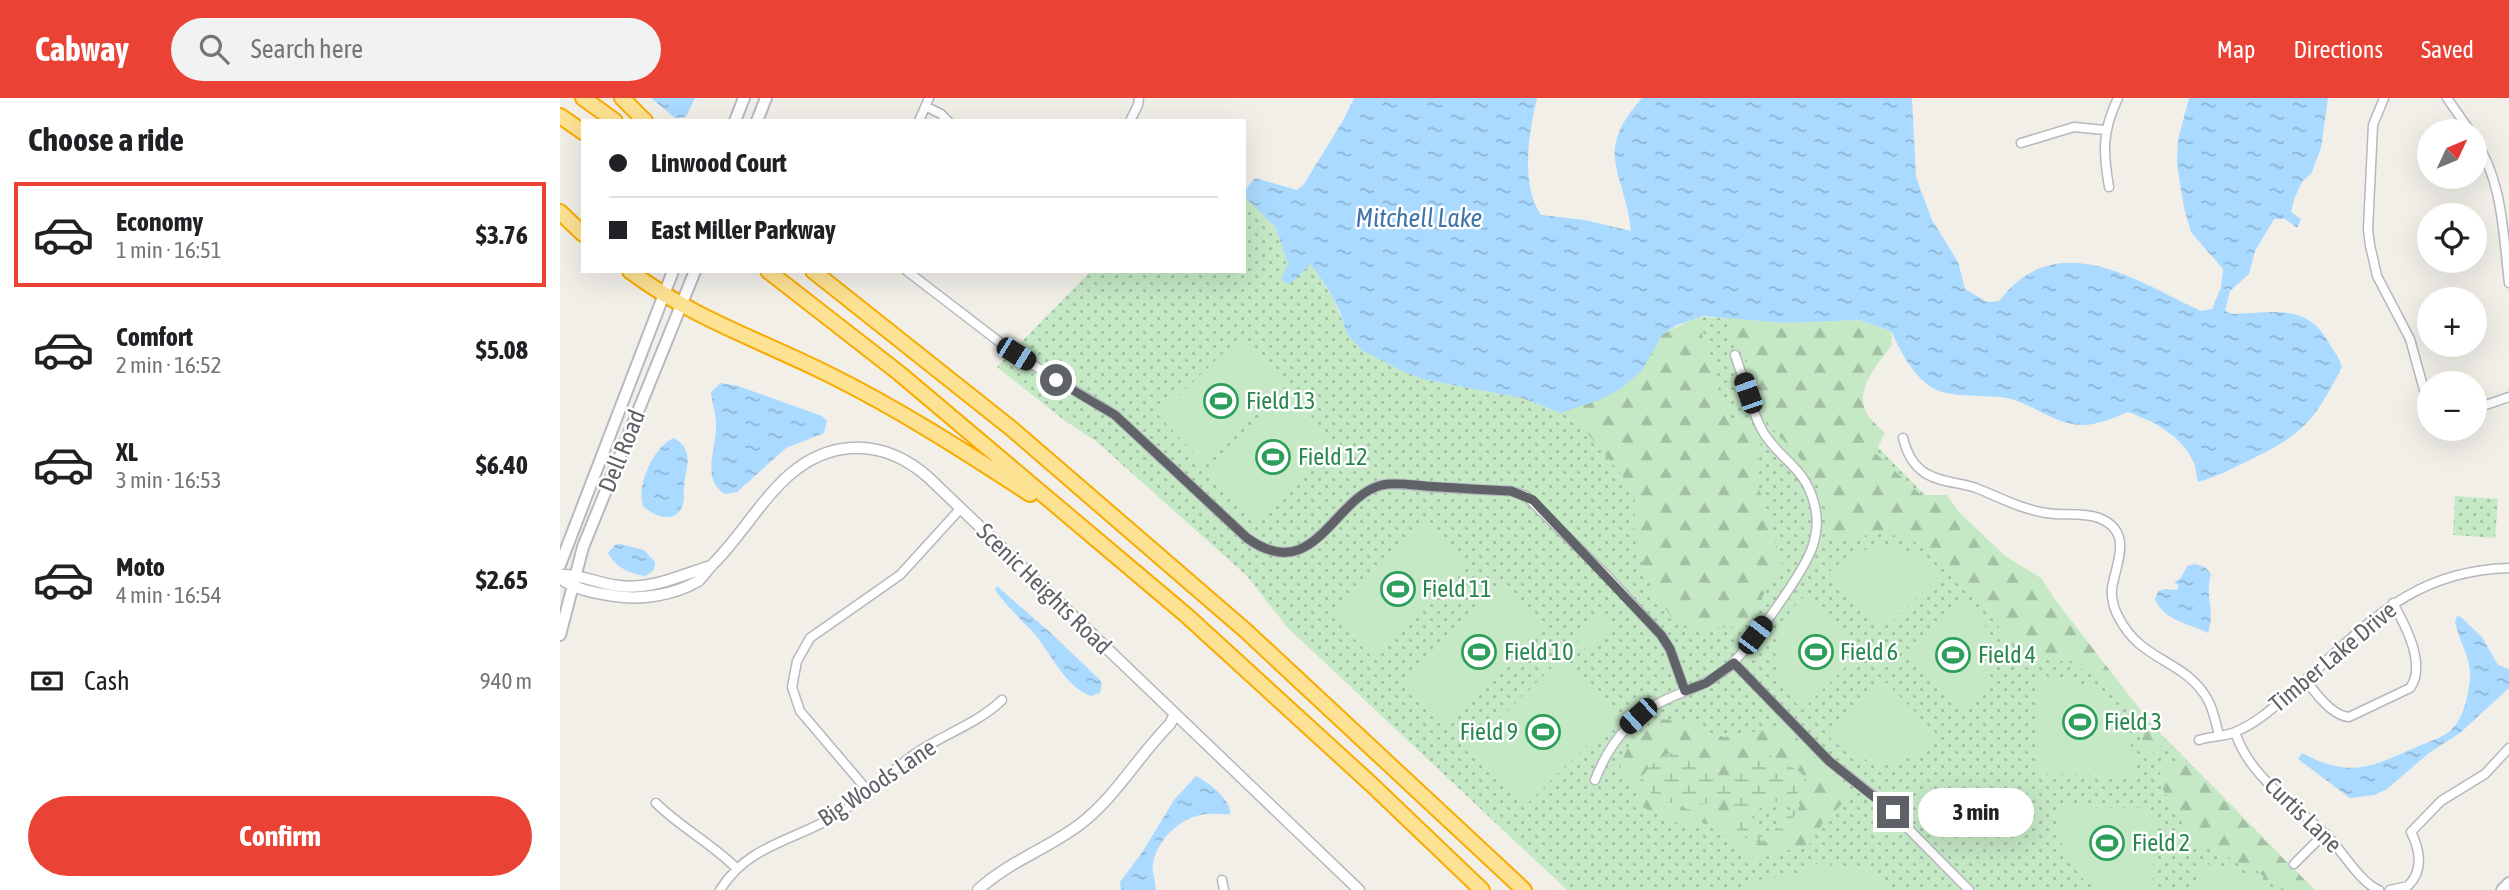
<!DOCTYPE html>
<meta charset="utf-8">
<style>
body{margin:0;font-family:"Asap Condensed",sans-serif;background:#f2f2f2;color:#202124;height:100vh;display:flex;flex-direction:column;font-size:26px;white-space:nowrap}
*{box-sizing:border-box;margin:0}
p{font-size:23px;color:#757577}
.icon{flex:none;width:38px;height:38px;fill:none;stroke:currentColor;stroke-width:2;stroke-linecap:round;stroke-linejoin:round}
.map{position:relative;flex:1;overflow:hidden}
.side{display:flex;flex-direction:column;background:#fff;width:560px}
.side>*{flex:none}
.top-card{position:absolute;left:21px;top:21px;width:665px;height:154px;border-radius:0px;box-shadow:0 7px 28px #0002;display:grid;align-content:center;height:154px;padding:0 28px;background:#fff}
.needle{width:46px;rotate:46deg}
.fabs{position:absolute;left:1857px;top:21px;display:grid;gap:14px}
.fabs a{display:grid;place-items:center;width:70px;height:70px;border-radius:50%;background:#fff;box-shadow:0 7px 28px #0002;font-size:35px}
.end{position:absolute;width:32px;height:32px;margin:-16px;border:9px solid #5f6368;background:#fff;box-shadow:0 0 0 4px #fff}
.from{border-radius:50%}
.bubble{position:absolute;height:49px;border-radius:24px;background:#fff;box-shadow:0 7px 28px #0002;font-size:23px;font-weight:700;line-height:49px;text-align:center}
.car{position:absolute;width:21px;height:42px;margin:-21px -10px;border-radius:9px;box-shadow:0 0 5px 2px #0007;background:linear-gradient(#222 24%,#8ab4d8 0 40%,#222 0 76%,#8ab4d8 0 86%,#222 0)}
.top-card b{display:flex;align-items:center;gap:24px;height:66px;font-size:26px}
.top-card b+b{border-top:2px solid #e0e0e0}
.top-card i{width:18px;height:18px;background:#202124}
ul{padding:0;list-style:none}
li{display:flex;align-items:center;gap:21px;height:105px;margin:0 14px 10px;padding:0 14px;border:4px solid transparent;border-radius:0px}
li div{flex:1}
li b{display:block;font-size:26px}
li em{font-style:normal;font-weight:700}
li.on{border-color:#ea4335}
li>.icon{width:63px;height:63px;stroke-width:1.5}
h2{padding:0 28px;font-size:32px;line-height:84px}
.pay{display:flex;align-items:center;gap:18px;height:77px;padding:0 28px;font-size:26px}
.pay p{margin-inline-start:auto}
.button{display:flex;gap:14px;margin-top:auto;padding:14px 28px}
.button a{flex:1;height:80px;border-radius:42px;background:#ea4335;color:#fff;font-size:28px;font-weight:700;line-height:80px;text-align:center}
header{display:flex;align-items:center;gap:42px;box-sizing:border-box;height:98px;padding:0 35px;background:#ea4335;color:#fff}
header strong{font-size:33px}
nav{display:flex;gap:38px;margin-inline-start:auto;font-size:24px}
.search{width:490px;height:63px;background:#f2f2f2;display:flex;align-items:center;gap:18px;box-sizing:border-box;padding:0 24px;border-radius:38px;color:#757577;font-size:26px}
main{display:flex;flex:1;min-height:0}
.map>svg:first-child{display:block}
.grass{fill:url(#grass-dots)}
.forest{fill:url(#forest-firs);fill-rule:evenodd}
.wetland{fill:url(#wetland-marsh);fill-rule:evenodd}
.garden{fill:#c5e8c5}
.water{fill:url(#water-ripples)}
.lines{fill:none;stroke-linecap:round;stroke-linejoin:round}
.minor-casing{stroke:#b5b8bc;stroke-width:11}
.tertiary-casing{stroke:#b5b8bc;stroke-width:13}
.secondary-casing{stroke:#b6babf;stroke-width:14}
.motorway-casing{stroke:#f9ab00;stroke-width:18}
.minor{stroke:#fff;stroke-width:8}
.tertiary{stroke:#fff;stroke-width:10}
.secondary{stroke:#fff;stroke-width:10}
.motorway{stroke:#fde293;stroke-width:14}
.route{stroke:#5f6368;stroke-width:9}
.labels{text-anchor:middle;stroke-width:5;stroke-linejoin:round;paint-order:stroke}
.leisure-label{font-size:24px;fill:#27864d;stroke:#fff;text-anchor:start}
.street-label{font-size:24px;fill:#5f6368;stroke:#fff}
.water-label{font-size:26px;font-style:italic;fill:#4174aa;stroke:#fff}
</style>
<header>
<strong>Cabway</strong>
<div class="search"><svg class="icon" aria-label="search" viewBox="0 0 24 24"><circle cx="10" cy="10" r="6"/><path d="M15 15l6 6"/></svg>Search here</div>
<nav><a>Map</a><a>Directions</a><a>Saved</a></nav>
</header>
<main>
<section class="side">
<h2>Choose a ride</h2>
<ul>
<li class="on"><svg class="icon" aria-label="car" viewBox="0 0 24 24"><path d="M5 17H2v-5l4-1 3-4h7l3 4 3 1v5h-3M9 17h6M6 11h13"/><circle cx="7" cy="17" r="2"/><circle cx="17" cy="17" r="2"/></svg><div><b>Economy</b><p>1 min · 16:51</p></div><em>$3.76</em></li>
<li><svg class="icon" aria-label="car" viewBox="0 0 24 24"><path d="M5 17H2v-5l4-1 3-4h7l3 4 3 1v5h-3M9 17h6M6 11h13"/><circle cx="7" cy="17" r="2"/><circle cx="17" cy="17" r="2"/></svg><div><b>Comfort</b><p>2 min · 16:52</p></div><em>$5.08</em></li>
<li><svg class="icon" aria-label="car" viewBox="0 0 24 24"><path d="M5 17H2v-5l4-1 3-4h7l3 4 3 1v5h-3M9 17h6M6 11h13"/><circle cx="7" cy="17" r="2"/><circle cx="17" cy="17" r="2"/></svg><div><b>XL</b><p>3 min · 16:53</p></div><em>$6.40</em></li>
<li><svg class="icon" aria-label="car" viewBox="0 0 24 24"><path d="M5 17H2v-5l4-1 3-4h7l3 4 3 1v5h-3M9 17h6M6 11h13"/><circle cx="7" cy="17" r="2"/><circle cx="17" cy="17" r="2"/></svg><div><b>Moto</b><p>4 min · 16:54</p></div><em>$2.65</em></li>
</ul>
<div class="pay"><svg class="icon" aria-label="cash" viewBox="0 0 24 24"><path d="M3 7h18v10H3z"/><circle cx="12" cy="12" r="2"/></svg>Cash<p>940 m</p></div>
<div class="button"><a>Confirm</a></div>
</section>
<div class="map">
<svg width="1949" height="792" viewBox="0 0 1949 792">
<defs>
<pattern id="grass-dots" width="8" height="8" patternUnits="userSpaceOnUse" patternTransform="scale(1.75)"><rect width="8" height="8" fill="#c5e8c5"/><path d="M2 2h.1M6 6h.1" fill="none" stroke="#a3c0a4" stroke-width="1.8" stroke-linecap="round"/></pattern>
<pattern id="forest-firs" width="22" height="20" patternUnits="userSpaceOnUse" patternTransform="scale(1.75)"><rect width="22" height="20" fill="#c5e8c5"/><path d="M5 1l3.5 6h-7zM16 11l3.5 6h-7z" fill="#a3c0a4"/></pattern>
<pattern id="wetland-marsh" width="20" height="14" patternUnits="userSpaceOnUse" patternTransform="scale(1.75)"><rect width="20" height="14" fill="#c5e8c5"/><path d="M1 5h8M5 5V1M11 12h8M15 12V8" fill="none" stroke="#a3c0a4"/></pattern>
<pattern id="water-ripples" width="26" height="14" patternUnits="userSpaceOnUse" patternTransform="scale(1.75)"><rect width="26" height="14" fill="#aadaff"/><path d="M2 4q2-2 4 0t4 0M15 11q2-2 4 0t4 0" fill="none" stroke="#8eb4d2"/></pattern>
</defs>
<rect width="100%" height="100%" fill="#f1efe8"/>
<path class="grass" d="M684,98L716,130L728,166L730,185L751,165C766,188 779,209 787,236L867,282L962,300L1001,315L1136,219L1169,220L1210,240L1755,792H1007L727,529L687,478L537,344L504,322L437,269L531,173H684Z
M1895,398L1938,401L1935,440L1893,437Z"/>
<path class="forest" d="M1136,219L1171,321L1188,319L1201,345L1194,374L1223,469L1181,529L1120,530L1093,495L1074,440L1075,393L1008,312L1039,302L1081,273L1103,236Z
M1169,220L1226,225L1299,222L1331,233L1332,247C1318,265 1291,295 1309,319C1314,325 1320,330 1325,335L1315,355L1361,397H1387L1398,413L1445,458L1481,480L1496,503L1606,645L1597,650L1587,664L1581,633L1563,602L1535,578L1511,565L1457,554C1415,498 1369,411 1285,443L1266,434V411L1260,391L1248,369L1209,327L1193,273L1182,254L1171,242Z
M1099,621L1127,623L1146,634L1164,639L1181,637L1217,628L1231,634L1266,670L1294,694L1262,726L1250,746L1195,762L1173,747L1154,728L1142,724L1124,728L1078,707C1076,691 1072,681 1060,670C1068,644 1076,635 1099,621ZM1116,654C1123,658 1131,661 1137,665C1150,672 1157,686 1173,682C1180,661 1193,668 1208,656L1240,674L1245,685C1237,691 1235,698 1240,707C1239,709 1226,734 1225,736C1216,746 1194,747 1184,739C1173,730 1170,713 1165,700L1152,699L1149,705L1127,711L1120,706L1107,705L1086,673L1107,656Z
M1624,663L1755,792H1719L1696,772L1632,743L1600,686V664Z"/>
<path class="wetland" d="M1116,654C1123,658 1130,661 1137,665C1150,671 1157,686 1173,682C1180,661 1193,668 1208,656L1240,674L1247,682C1241,691 1233,694 1240,707L1224,736L1218,741L1199,745L1178,734L1165,700L1159,698L1152,699L1149,705L1139,707L1134,712L1127,711L1119,706L1098,703L1080,682C1088,669 1100,657 1116,654ZM1212,703L1231,708L1232,711L1227,714L1222,712L1219,718L1220,728L1216,730L1211,739L1204,742C1194,734 1191,723 1197,712Z"/>
<path class="garden" d="M678,241L725,289L644,366L598,317Z
M730,296L776,345L697,421L650,373Z
M863,424L906,467L812,559L770,516Z
M1324,448C1348,450 1365,458 1381,476L1329,527L1321,528L1269,474C1286,459 1301,450 1324,448Z
M940,490L983,533L890,626L847,583Z
M1244,499L1296,552L1295,560L1242,612C1207,577 1206,532 1244,499Z
M1406,502C1442,539 1441,578 1404,614L1353,561V553Z
M1037,516L1051,531L1028,553L1014,539Z
M1001,561L1057,618L965,708L909,650Z
M1478,578C1539,578 1574,616 1574,677L1483,676L1477,670Z
M1320,585H1327L1379,639C1341,675 1303,672 1267,637Z
M1497,709L1589,710L1594,715L1593,792H1537L1522,780L1507,761L1499,739Z
M1270,764L1271,771H1312L1324,784L1323,792H1189L1191,783L1246,775V768Z
M1638,766C1664,767 1688,772 1707,792H1637Z"/>
<path class="water" d="M91,0H135L126,19L115,20Z
M794,0H977C969,34 960,86 981,117L1025,122L1071,133C1065,73 1032,56 1082,0H1352L1356,79L1372,122L1398,164L1405,191L1427,204L1439,203C1497,127 1576,183 1641,213L1652,211L1661,189L1663,171L1631,134L1624,110L1617,66L1618,42L1629,0H1768L1761,50L1751,76L1743,82L1734,101L1731,114L1741,121L1737,130L1725,121H1714L1695,153L1689,176L1670,193L1665,213L1672,216C1711,215 1747,204 1769,245C1774,254 1779,258 1782,269C1755,322 1743,337 1688,363C1671,371 1656,379 1638,384C1636,377 1636,369 1633,363C1621,337 1593,323 1568,314C1553,320 1538,327 1522,327C1497,327 1475,308 1451,301C1428,295 1391,302 1371,289C1350,274 1342,255 1331,233L1299,222L1226,225L1143,218L1117,227L1103,236L1081,273L1062,290L1039,302L1001,315L962,300L867,282L844,274L803,253L787,236L780,214L768,191L751,166L730,186L721,182L728,166L716,130L684,98V93L695,80L737,92L744,86L784,21Z
M161,285L178,288L262,318L267,323L264,335L226,350L177,394L165,396C140,381 157,351 156,327C156,316 152,305 151,294Z
M114,340C136,353 125,370 124,390C123,395 125,400 123,406C117,427 94,419 83,408C76,387 94,348 114,340Z
M60,446L84,452L95,464L94,472L85,478C70,476 55,469 48,455L55,447Z
M1635,466L1645,469L1651,476C1644,499 1656,511 1648,535C1629,525 1606,524 1595,502L1598,493L1606,491L1617,492L1619,488L1614,484L1621,480L1627,468Z
M437,488L493,537L539,581L542,585L540,595L531,598C503,587 491,554 472,533C460,521 448,509 438,496L435,491Z
M1897,518L1901,519L1922,539L1938,567L1949,571V590L1900,635L1869,655L1828,690L1815,697L1790,700L1738,661L1742,655C1792,681 1810,669 1859,648C1870,643 1883,640 1892,631C1904,619 1908,598 1910,581C1912,563 1899,542 1895,524Z
M636,678C648,684 672,702 670,716C662,717 655,715 647,716C622,718 598,740 593,765C591,775 597,783 595,792H561L560,784L583,753L614,702Z"/>
<g class="lines">
<g class="minor-casing">
<path id="minor" d="M1824,0L1813,27L1808,131L1810,147L1817,178L1850,241L1864,292L1869,303
M1887,0L1910,33
M367,9L381,16L388,23
M359,23L369,0
M570,23L578,7L579,0
M1914,40C1943,83 1943,135 1949,185
M1461,45L1514,29L1545,32
M1549,89C1543,54 1542,33 1558,0
M347,173L455,256L555,317L687,440C754,489 773,399 822,387C837,384 855,388 871,389C897,390 924,392 951,393L966,398L1048,479L1101,537L1110,551L1125,593
M1914,311L1949,299
M1343,340C1347,355 1352,366 1365,375C1381,385 1399,384 1416,390C1439,399 1461,411 1486,415C1503,418 1523,414 1539,420C1574,434 1556,465 1552,490C1551,501 1554,511 1559,520C1580,561 1618,561 1642,593C1652,605 1655,622 1659,637
M1174,565L1269,663L1323,705L1409,792
M1746,582C1755,595 1772,618 1789,619L1850,590C1867,567 1845,527 1833,505
M1675,634C1691,683 1738,707 1771,742C1784,756 1802,786 1819,792
M1639,642C1650,638 1664,639 1675,634C1698,625 1717,606 1736,590C1806,529 1848,473 1949,470
M1035,682C1049,646 1071,617 1107,601C1127,592 1147,586 1164,573C1185,557 1246,472 1253,447C1257,434 1258,418 1254,405C1245,368 1217,360 1202,332C1190,309 1184,281 1175,257
M308,693L240,613L232,589L237,563L250,540L340,477L401,410
M96,705C121,730 153,746 177,771
M1734,766L1765,735
M662,782L664,792
M160,792C188,747 233,743 275,718C304,701 328,675 356,655C384,636 417,626 442,602
M1830,792L1848,788C1864,772 1860,752 1851,734L1881,703L1925,676L1949,650"/>
</g>
<g class="tertiary-casing">
<path id="tertiary" d="M0,477C21,476 39,486 59,488C93,492 120,477 151,468
M0,480C15,492 36,495 55,498C81,502 115,497 138,483C143,479 147,472 152,467C196,424 222,355 291,350C321,348 346,360 368,379L799,792
M418,792C448,764 487,751 519,727C556,699 578,658 610,626L615,616"/>
</g>
<g class="secondary-casing">
<path id="secondary" d="M175,23L184,0
M197,23L206,0
M0,467L113,173
M0,537L23,449L135,173
M1942,792L1949,785"/>
</g>
<g class="motorway-casing">
<path id="motorway" d="M23,0L55,23
M62,0L85,23
M0,18L23,34
M0,114L23,136
M70,173C132,220 200,242 268,276C339,311 404,353 470,396
M208,173L339,275L626,517L811,686L922,792
M253,173L452,331L686,533L964,792"/>
</g>
<use href="#minor" class="minor"/>
<use href="#tertiary" class="tertiary"/>
<use href="#secondary" class="secondary"/>
<use href="#motorway" class="motorway"/>
</g>
<g class="lines">
<path class="route" d="M496,282L555,317L687,440C755,489 773,399 822,387C836,384 851,387 865,388C894,390 923,392 951,393L973,402L1101,537L1110,551L1125,593L1146,585L1174,565L1269,663L1333,714"/>
</g>
<defs>
<g id="stadium-ring" transform="scale(1.75)"><circle r="9.5" fill="#fff" stroke="#2e9e5b" stroke-width="1.5"/><path d="M0-5a6.5 5 0 1 0 0 10a6.5 5 0 1 0 0-10ZM-3.5-1.8h7v3.6h-7Z" fill="#2e9e5b"/></g>
</defs>
<g fill-rule="evenodd">
<use href="#stadium-ring" x="661" y="303"/>
<use href="#stadium-ring" x="713" y="359"/>
<use href="#stadium-ring" x="838" y="491"/>
<use href="#stadium-ring" x="919" y="554"/>
<use href="#stadium-ring" x="1256" y="554"/>
<use href="#stadium-ring" x="1393" y="557"/>
<use href="#stadium-ring" x="1520" y="624"/>
<use href="#stadium-ring" x="983" y="634"/>
<use href="#stadium-ring" x="1547" y="745"/>
</g>
<g class="labels">
<g class="leisure-label">
<text x="686" y="311">Field 13</text>
<text x="738" y="367">Field 12</text>
<text x="862" y="499">Field 11</text>
<text x="944" y="562">Field 10</text>
<text x="1280" y="562">Field 6</text>
<text x="1418" y="565">Field 4</text>
<text x="1544" y="632">Field 3</text>
<text x="958" y="642" text-anchor="end">Field 9</text>
<text x="1572" y="753">Field 2</text>
</g>
<g class="street-label">
<text transform="translate(62 353) rotate(-68)" y="8">Dell Road</text>
<text transform="translate(484 491) rotate(44)" y="8">Scenic Heights Road</text>
<text transform="translate(1773 559) rotate(-40)" y="8">Timber Lake Drive</text>
<text transform="translate(317 685) rotate(-34)" y="8">Big Woods Lane</text>
<text transform="translate(1743 717) rotate(44)" y="8">Curtis Lane</text>
</g>
<g class="water-label">
<text x="859" y="129">Mitchell Lake</text>
</g>
</g>
</svg>
<div class="fabs">
<a><svg class="needle" viewBox="-14 -14 28 28"><path d="M0-13l5 13h-10z" fill="#e53935"/><path d="M0 13l5-13h-10z" fill="#757577"/></svg></a>
<a><svg class="icon" aria-label="locate" viewBox="0 0 24 24"><circle cx="12" cy="12" r="6"/><path d="M12 2v4M12 18v4M2 12h4M18 12h4"/></svg></a>
<a>+</a>
<a>−</a>
</div>
<i class="end from" style="left:496px;top:282px"></i>
<i class="end" style="left:1333px;top:714px"></i>
<div class="bubble" style="left:1358px;top:690px;width:116px">3 min</div>
<i class="car" style="left:456px;top:256px;rotate:122deg"></i>
<i class="car" style="left:1188px;top:295px;rotate:341deg"></i>
<i class="car" style="left:1195px;top:537px;rotate:37deg"></i>
<i class="car" style="left:1078px;top:618px;rotate:228deg"></i>
<div class="top-card">
<b><i class="from"></i>Linwood Court</b>
<b><i></i>East Miller Parkway</b>
</div>
</div>
</main>
